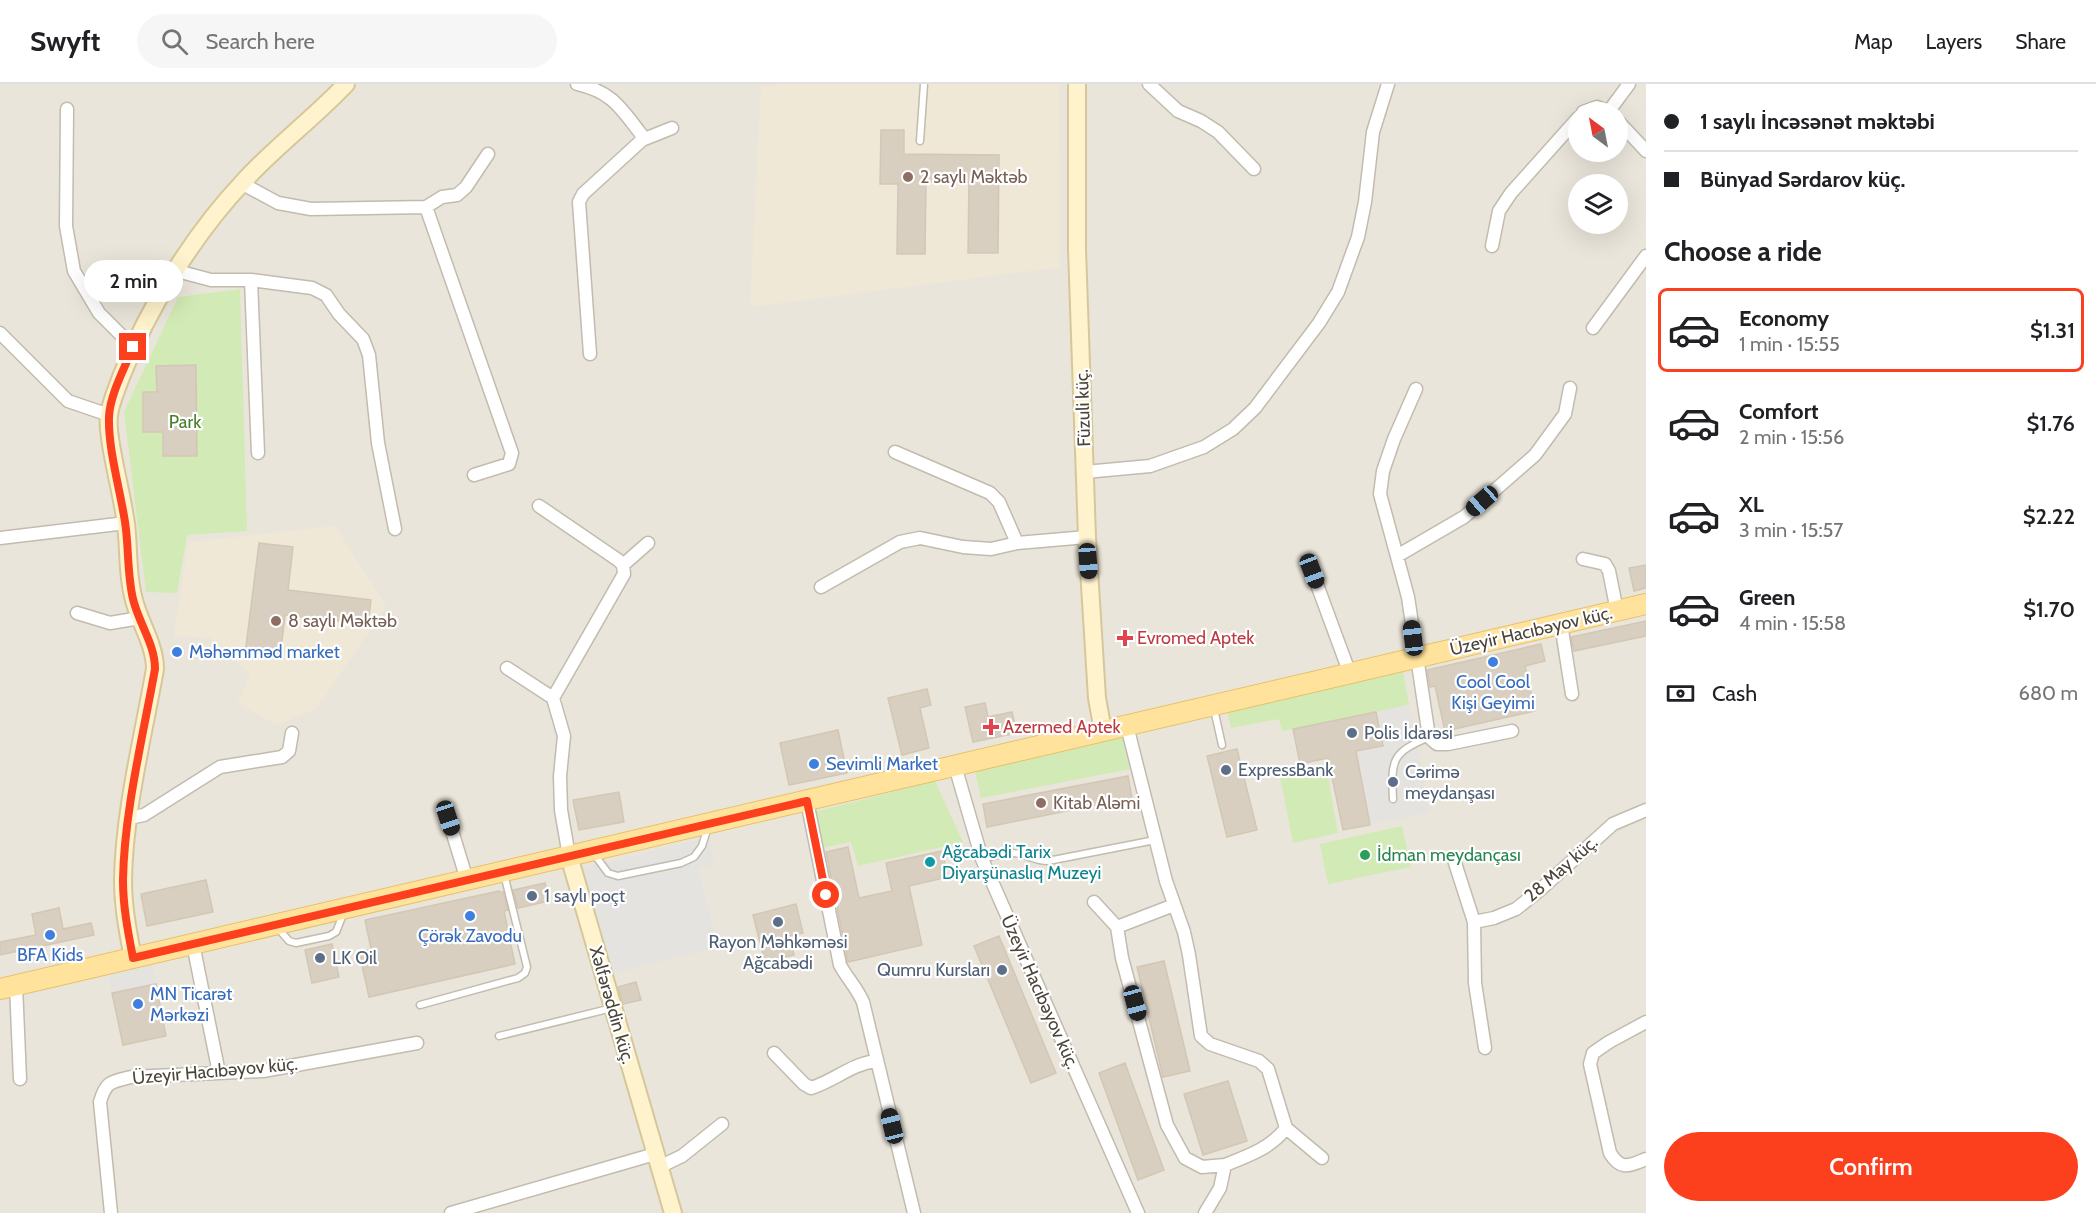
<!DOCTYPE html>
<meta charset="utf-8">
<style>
body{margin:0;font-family:Cabin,sans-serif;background:#f6f6f6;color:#202124;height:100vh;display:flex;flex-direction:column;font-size:22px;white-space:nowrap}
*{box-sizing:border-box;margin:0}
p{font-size:20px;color:#757577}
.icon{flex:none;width:33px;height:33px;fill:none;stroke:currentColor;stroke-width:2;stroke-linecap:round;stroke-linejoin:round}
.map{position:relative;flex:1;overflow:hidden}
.drawer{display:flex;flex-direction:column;background:#fff;width:450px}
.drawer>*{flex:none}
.guide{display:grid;align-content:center;height:132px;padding:0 18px;background:#fff}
.needle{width:39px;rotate:328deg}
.fabs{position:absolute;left:1568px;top:18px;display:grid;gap:12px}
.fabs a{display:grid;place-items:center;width:60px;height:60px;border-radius:50%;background:#fff;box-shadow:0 6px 24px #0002;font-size:30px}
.end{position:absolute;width:27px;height:27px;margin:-14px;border:8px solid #fc3f1d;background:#fff;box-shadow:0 0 0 3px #fff}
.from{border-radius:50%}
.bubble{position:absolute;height:42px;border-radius:21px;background:#fff;box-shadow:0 6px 24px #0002;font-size:20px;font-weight:600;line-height:42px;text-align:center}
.car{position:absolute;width:18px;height:36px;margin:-18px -9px;border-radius:8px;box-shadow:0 0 4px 2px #0007;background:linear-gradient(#222 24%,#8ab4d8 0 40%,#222 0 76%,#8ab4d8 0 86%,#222 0)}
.guide b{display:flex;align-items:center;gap:21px;height:57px;font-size:22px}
.guide b+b{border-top:2px solid #e0e0e0}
.guide i{width:15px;height:15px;background:#202124}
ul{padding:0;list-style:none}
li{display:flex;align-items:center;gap:18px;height:84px;margin:0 12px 9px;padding:0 6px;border:3px solid transparent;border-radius:9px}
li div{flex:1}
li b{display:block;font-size:22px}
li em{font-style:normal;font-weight:600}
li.on{border-color:#fc3f1d}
li>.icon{width:54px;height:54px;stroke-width:1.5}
h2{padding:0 18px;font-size:27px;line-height:72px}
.pay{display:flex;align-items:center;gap:15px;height:66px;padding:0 18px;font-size:22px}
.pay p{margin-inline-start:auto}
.primary-button{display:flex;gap:12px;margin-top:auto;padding:12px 18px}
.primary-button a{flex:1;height:69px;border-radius:36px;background:#fc3f1d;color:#fff;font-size:24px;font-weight:600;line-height:69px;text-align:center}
header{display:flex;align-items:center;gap:36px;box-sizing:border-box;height:84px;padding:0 30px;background:#fff;border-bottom:2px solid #e0e0e0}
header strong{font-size:28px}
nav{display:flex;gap:33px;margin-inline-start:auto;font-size:21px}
.search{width:420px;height:54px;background:#f6f6f6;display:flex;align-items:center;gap:15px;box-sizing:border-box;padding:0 21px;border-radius:33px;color:#757577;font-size:22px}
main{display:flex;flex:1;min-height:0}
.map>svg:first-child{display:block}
.residential{fill:#eae5da;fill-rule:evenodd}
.education{fill:#efe8d6}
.green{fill:#d2eab5}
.parking{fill:#e5e3e0}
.building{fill:#d8cfc1;stroke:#d3c7b4;stroke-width:1.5}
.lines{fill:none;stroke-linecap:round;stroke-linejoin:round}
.lane-casing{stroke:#c2bbae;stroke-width:9}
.street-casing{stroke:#c2bbae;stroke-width:15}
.secondary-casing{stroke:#d6c79b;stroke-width:20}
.primary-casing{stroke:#e6c16a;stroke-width:22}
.lane{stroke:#fff;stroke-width:6}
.street{stroke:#fff;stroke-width:12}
.secondary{stroke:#fff3cd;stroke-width:16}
.primary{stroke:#ffe39c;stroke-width:20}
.route{stroke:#fc3f1d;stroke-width:8}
.education-dot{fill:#8d6e63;stroke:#fff;stroke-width:2}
.health-dot{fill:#e0444e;stroke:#fff;stroke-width:2}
.shop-dot{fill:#3f7fe0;stroke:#fff;stroke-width:2}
.service-dot{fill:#5c6f8a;stroke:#fff;stroke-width:2}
.leisure-dot{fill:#2e9e5b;stroke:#fff;stroke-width:2}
.culture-dot{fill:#0f9aa8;stroke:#fff;stroke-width:2}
.labels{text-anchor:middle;stroke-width:4.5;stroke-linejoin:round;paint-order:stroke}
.education-label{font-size:18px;fill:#785e54;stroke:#fff;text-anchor:start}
.street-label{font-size:18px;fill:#4b4439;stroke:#fff}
.park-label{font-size:18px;fill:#4a7f2a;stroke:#fff}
.health-label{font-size:18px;fill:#be3a42;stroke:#fff;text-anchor:start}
.shop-label{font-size:18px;fill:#366cbe;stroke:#fff;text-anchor:start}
.service-label{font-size:18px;fill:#4e5e75;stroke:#fff;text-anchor:start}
.culture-label{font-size:18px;fill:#0d838f;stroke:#fff;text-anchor:start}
.leisure-label{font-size:18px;fill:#27864d;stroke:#fff;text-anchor:start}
</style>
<header>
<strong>Swyft</strong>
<div class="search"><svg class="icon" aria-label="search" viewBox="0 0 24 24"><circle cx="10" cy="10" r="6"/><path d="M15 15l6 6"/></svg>Search here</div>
<nav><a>Map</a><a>Layers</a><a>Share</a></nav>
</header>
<main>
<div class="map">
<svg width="1646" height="1129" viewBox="0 0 1646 1129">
<rect width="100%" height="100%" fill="#f6f3ec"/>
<path class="residential" d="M0,0H1646V1129H0ZM1578,28H1617V68H1578ZM1578,100H1617V140H1578Z"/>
<path class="education" d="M780,0H1059L1060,183L750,223L761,2Z
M335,442L386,522L317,624L277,641L238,619L250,590L211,554L174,552L188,458Z"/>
<path class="green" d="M240,205L247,447L187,451L177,509L146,508L124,328L178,213Z
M1403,586L1409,621L1282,647L1279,635L1231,644L1227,627Z
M1122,653L1130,685L981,714L975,687Z
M1326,681L1338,749L1293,759L1280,692Z
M935,697L963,758L858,782L851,758L822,764L814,728Z
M1402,742L1411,783L1328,800L1320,760Z"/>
<path class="parking" d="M1409,621L1430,729L1370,741L1356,667L1383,661L1376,628Z
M709,753L714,781L698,785L718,863L614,889L582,784Z
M150,870L156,900L112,909L106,880Z"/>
<path class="building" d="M881,46H904V70L999,71L998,169H968L969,98H926L925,170H897L898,100H880Z
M196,281L197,372H163V348H143V308H157L156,282Z
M259,459L293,463L288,506L371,516L368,540L285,531L280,574L245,570Z
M1646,481V504L1634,507L1629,484Z
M1646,537V552L1574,567L1571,553Z
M1541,560L1545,577L1525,582L1535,627L1445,647L1435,602L1430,603L1427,586Z
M927,605L931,621L920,624L929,664L902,671L888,614Z
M985,619L988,633L1012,628L1017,649L973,658L965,623Z
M1376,628L1383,662L1356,667L1370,741L1343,746L1328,674L1300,680L1293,645Z
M838,646L847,689L789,701L780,659Z
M1237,665L1257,746L1227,753L1207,672Z
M1128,692L1132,714L987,743L983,720Z
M619,708L624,738L579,746L573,716Z
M848,763L859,814L892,807L886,779L942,767L948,793L909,802L922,861L848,878L826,768Z
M206,796L213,828L147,842L141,810Z
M545,799L549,817L518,824L513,806Z
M499,807V808H503L508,826L504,827L515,880L369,913L359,868L371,865L365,836Z
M796,820L803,849L789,852L794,871L765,878L753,831Z
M59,824L63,845L91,839L94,851L0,871V858L36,851L32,830Z
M999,852L1056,989L1031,999L974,862Z
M332,860L339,893L312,899L305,866Z
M1164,877L1190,987L1163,993L1137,883Z
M636,898L641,916L623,920L618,903Z
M156,900L166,952L123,961L112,909Z
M1125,979L1164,1086L1138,1096L1099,989Z
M1228,997L1247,1057L1203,1071L1184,1010Z"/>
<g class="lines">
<g class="lane-casing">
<path id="lane" d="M920,57L924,0
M1214,625L1222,661
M1393,715C1391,675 1392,669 1429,653
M594,770L608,789L618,792L681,779L694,773L702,762L708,743
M982,775C994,772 1008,767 1020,770C1031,773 1037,777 1048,777L1155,756
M277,843L289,857L296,859L329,852L336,848L344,828
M420,921L518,894L525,889L527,883L504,790
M499,952L612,924"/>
</g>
<g class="street-casing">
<path id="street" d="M577,0C612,8 620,23 641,50L642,56L583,110L579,118L590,270
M1149,0L1178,27L1201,37L1218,48L1254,85
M67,25L66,142L74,187L99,229L133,263
M1609,27L1629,0
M1583,28L1597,23L1610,28
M1617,36L1646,67
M642,56L672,44
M241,99L278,119L311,125L426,123L442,113L457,111L466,103L488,70
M426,123L512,369L509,380L474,391
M1492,162L1499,127L1511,109L1578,34
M177,187L211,196H251L312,204L326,211L339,230L363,255L369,271L378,359L395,445
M251,196L258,369
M1593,244L1646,172
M0,249L68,317L109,331
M1416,305L1394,355L1383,387L1380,410L1408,513L1429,653L1437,660H1448L1512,647
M895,368L990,409L999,418L1017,459
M1085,388L1150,382L1204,363L1233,345L1255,324L1319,239L1338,208L1358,153L1365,118L1373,48L1388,0
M539,422L618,476L623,481L624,490L553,614L564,652L560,692L561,726L569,772
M0,454L126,439
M1397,472L1464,433L1535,371L1565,330L1570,304
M1583,475L1605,480L1609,487L1617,527
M623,481L648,459
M1312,487L1350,590
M821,503L900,458L920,454L963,463L991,465L1017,459L1087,453
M77,529L110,539L140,534
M1561,540L1572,610
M507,584L553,614
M1127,642L1166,797L1184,848L1189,871L1201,952L1210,960L1259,977L1268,985L1286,1044C1271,1064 1248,1072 1225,1081L1220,1104L1205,1129
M955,682L982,775L1138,1129
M807,717L840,881C847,894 857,904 863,918L914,1129
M129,734L144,731L220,683L282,673L289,667L292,649
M448,734L467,796
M1455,779L1474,838L1475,899L1485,964
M1094,818L1117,843
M1174,821L1117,843L1122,874L1167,1041L1185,1074L1202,1083L1225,1081
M1474,838L1494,834L1516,825L1541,805L1613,740L1646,726
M193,860L219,989
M16,901L20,995
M1646,938L1609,958L1593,969L1590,980L1610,1069C1621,1087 1629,1082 1646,1075
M774,969L804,1000L811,1004C834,997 851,980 876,977
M1286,1044L1322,1074
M659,1083L682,1072L722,1040
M111,1129L100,1018C106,997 111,998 131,993L263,987L417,959
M451,1129L655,1070"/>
</g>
<g class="secondary-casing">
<path id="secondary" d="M1077,0V165L1087,453L1097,614L1103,647
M569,772L673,1129
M133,874C128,848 123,823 123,796C124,728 143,653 155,585C155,559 138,537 133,512C127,488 129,464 126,440C122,411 114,383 110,354C109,347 108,339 109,332C110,319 117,305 121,293C148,224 193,151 244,97C276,62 314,34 346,0"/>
</g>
<g class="primary-casing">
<path id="primary" d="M0,905L1646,520"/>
</g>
<use href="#lane" class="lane"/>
<use href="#street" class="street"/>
<use href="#secondary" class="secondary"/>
<use href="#primary" class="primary"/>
</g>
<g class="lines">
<path class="route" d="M133,263C125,284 110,310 109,333C108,365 120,405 125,438C129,463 127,490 133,515C139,540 155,560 155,585C143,652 124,729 123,796C123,823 128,848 133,874L807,717L826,811"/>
</g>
<g class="education-dot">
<circle cx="908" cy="93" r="6"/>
<circle cx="276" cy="537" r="6"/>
<circle cx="1041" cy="719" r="6"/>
</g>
<g class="health-dot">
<path d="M1122 545h6v6h6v6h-6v6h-6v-6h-6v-6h6z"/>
<path d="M988 634h6v6h6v6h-6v6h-6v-6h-6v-6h6z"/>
</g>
<g class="shop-dot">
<circle cx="177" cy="568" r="6"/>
<circle cx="1493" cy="578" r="6"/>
<circle cx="814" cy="680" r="6"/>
<circle cx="470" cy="832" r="6"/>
<circle cx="50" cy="851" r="6"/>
<circle cx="138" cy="920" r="6"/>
</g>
<g class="service-dot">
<circle cx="1352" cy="649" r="6"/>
<circle cx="1226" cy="686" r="6"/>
<circle cx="1393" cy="698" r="6"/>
<circle cx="532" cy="812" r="6"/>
<circle cx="778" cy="838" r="6"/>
<circle cx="320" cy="874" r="6"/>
<circle cx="1002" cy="886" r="6"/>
</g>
<circle class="leisure-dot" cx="1365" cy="771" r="6"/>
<circle class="culture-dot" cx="930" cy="778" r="6"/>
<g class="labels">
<g class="education-label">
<text x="920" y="99">2 saylı Məktəb</text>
<text x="288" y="543">8 saylı Məktəb</text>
<text x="1053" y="725">Kitab Aləmi</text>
</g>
<g class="street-label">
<text transform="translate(1083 324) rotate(-92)" y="6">Füzuli küç.</text>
<text transform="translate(1531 547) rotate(-13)" y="6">Üzeyir Hacıbəyov küç.</text>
<text transform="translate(1561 785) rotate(-41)" y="6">28 May küç.</text>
<text transform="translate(1040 908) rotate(66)" y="6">Üzeyir Hacıbəyov küç.</text>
<text transform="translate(612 921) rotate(74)" y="6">Xəlfərəddin küç.</text>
<text transform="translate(215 987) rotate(-5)" y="6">Üzeyir Hacıbəyov küç.</text>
</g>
<g class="park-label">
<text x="185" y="344">Park</text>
</g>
<g class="health-label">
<text x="1137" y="560">Evromed Aptek</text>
<text x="1003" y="649">Azermed Aptek</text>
</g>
<g class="shop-label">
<text x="189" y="574">Məhəmməd market</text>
<text x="1493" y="604" text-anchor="middle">Cool Cool<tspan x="1493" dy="21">Kişi Geyimi</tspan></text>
<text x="826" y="686">Sevimli Market</text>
<text x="470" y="858" text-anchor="middle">Çörək Zavodu</text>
<text x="50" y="877" text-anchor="middle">BFA Kids</text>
<text x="150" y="916">MN Ticarət<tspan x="150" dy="21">Mərkəzi</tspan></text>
</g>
<g class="service-label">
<text x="1364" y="655">Polis İdarəsi</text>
<text x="1238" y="692">ExpressBank</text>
<text x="1405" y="694">Cərimə<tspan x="1405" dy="21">meydanşası</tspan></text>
<text x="544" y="818">1 saylı poçt</text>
<text x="778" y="864" text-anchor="middle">Rayon Məhkəməsi<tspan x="778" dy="21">Ağcabədi</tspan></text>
<text x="332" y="880">LK Oil</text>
<text x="990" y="892" text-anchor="end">Qumru Kursları</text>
</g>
<g class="culture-label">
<text x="942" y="774">Ağcabədi Tarix<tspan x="942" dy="21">Diyarşünaslıq Muzeyi</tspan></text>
</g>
<g class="leisure-label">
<text x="1377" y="777">İdman meydançası</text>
</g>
</g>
</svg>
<div class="fabs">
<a><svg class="needle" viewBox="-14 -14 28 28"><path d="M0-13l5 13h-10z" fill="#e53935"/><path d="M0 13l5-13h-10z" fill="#757577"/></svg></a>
<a><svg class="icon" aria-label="layers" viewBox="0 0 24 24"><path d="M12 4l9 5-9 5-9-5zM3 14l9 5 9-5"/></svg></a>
</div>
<i class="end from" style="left:826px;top:811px"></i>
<i class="end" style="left:133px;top:263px"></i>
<div class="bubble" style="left:84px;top:176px;width:99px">2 min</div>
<i class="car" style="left:1482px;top:417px;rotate:229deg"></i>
<i class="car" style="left:1088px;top:477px;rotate:176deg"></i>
<i class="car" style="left:1312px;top:487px;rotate:159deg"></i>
<i class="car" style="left:1413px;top:554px;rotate:353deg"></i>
<i class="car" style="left:448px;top:734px;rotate:162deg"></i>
<i class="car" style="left:1135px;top:919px;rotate:165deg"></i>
<i class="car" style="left:892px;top:1042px;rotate:346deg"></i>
</div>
<section class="drawer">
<div class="guide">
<b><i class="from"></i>1 saylı İncəsənət məktəbi</b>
<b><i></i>Bünyad Sərdarov küç.</b>
</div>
<h2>Choose a ride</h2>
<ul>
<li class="on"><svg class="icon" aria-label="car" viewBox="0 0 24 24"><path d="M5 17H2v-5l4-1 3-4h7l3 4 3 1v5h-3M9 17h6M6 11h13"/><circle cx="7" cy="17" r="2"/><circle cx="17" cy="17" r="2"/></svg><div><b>Economy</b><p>1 min · 15:55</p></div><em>$1.31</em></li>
<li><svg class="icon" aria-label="car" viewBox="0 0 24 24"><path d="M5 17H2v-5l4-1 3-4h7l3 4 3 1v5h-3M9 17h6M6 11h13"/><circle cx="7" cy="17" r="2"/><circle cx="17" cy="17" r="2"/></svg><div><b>Comfort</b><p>2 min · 15:56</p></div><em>$1.76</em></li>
<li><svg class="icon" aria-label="car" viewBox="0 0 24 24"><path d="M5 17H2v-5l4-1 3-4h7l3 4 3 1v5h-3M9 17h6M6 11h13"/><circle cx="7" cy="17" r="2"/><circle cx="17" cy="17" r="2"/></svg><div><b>XL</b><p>3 min · 15:57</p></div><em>$2.22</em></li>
<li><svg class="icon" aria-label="car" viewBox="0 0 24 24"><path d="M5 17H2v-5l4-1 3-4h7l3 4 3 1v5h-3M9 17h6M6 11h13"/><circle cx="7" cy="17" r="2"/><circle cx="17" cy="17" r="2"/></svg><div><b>Green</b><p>4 min · 15:58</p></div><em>$1.70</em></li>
</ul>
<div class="pay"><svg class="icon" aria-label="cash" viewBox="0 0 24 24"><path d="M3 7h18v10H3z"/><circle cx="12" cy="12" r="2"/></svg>Cash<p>680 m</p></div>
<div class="primary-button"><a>Confirm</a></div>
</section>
</main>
